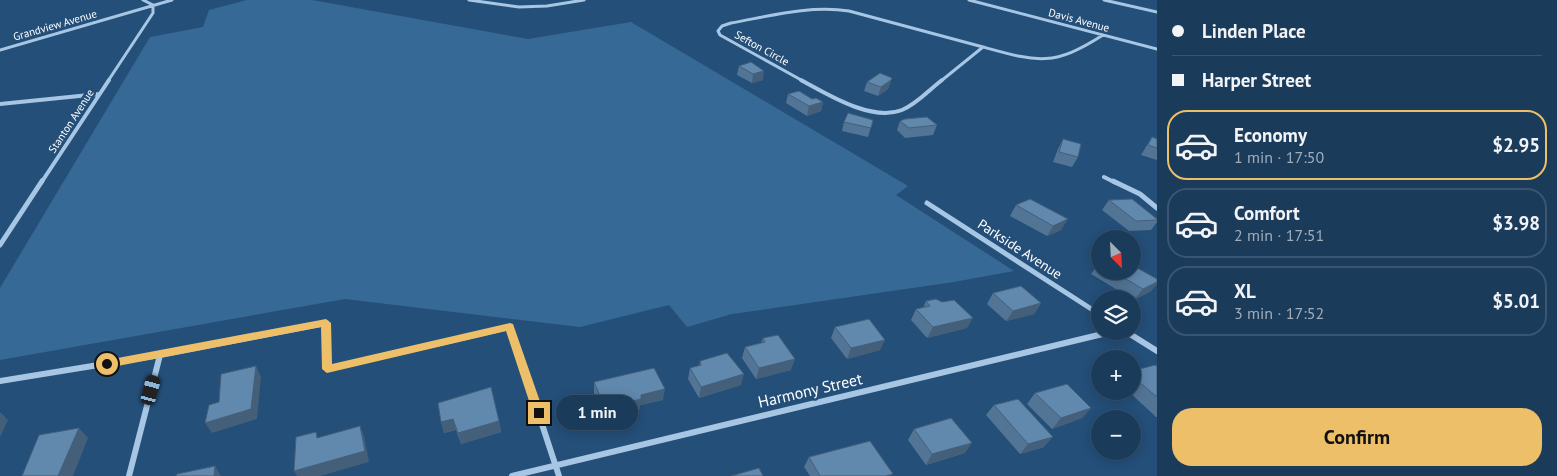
<!DOCTYPE html>
<meta charset="utf-8">
<style>
body{margin:0;font-family:"PT Sans",sans-serif;background:#284664;color:#f1f3f6;height:100vh;display:flex;flex-direction:column;font-size:19px;white-space:nowrap}
*{box-sizing:border-box;margin:0}
p{font-size:16px;color:#a0adbb}
.icon{flex:none;width:28px;height:28px;fill:none;stroke:currentColor;stroke-width:2;stroke-linecap:round;stroke-linejoin:round}
.map{position:relative;flex:1;overflow:hidden}
.panel{display:flex;flex-direction:column;background:#1b3b5b;width:400px}
.panel>*{flex:none}
.banner{display:grid;align-content:center;height:110px;padding:0 15px;background:#1b3b5b}
.needle{width:32px;rotate:156deg}
.tools{position:absolute;left:1091px;top:230px;display:grid;gap:10px}
.tools a{display:grid;place-items:center;width:50px;height:50px;border-radius:50%;background:#1b3b5b;box-shadow:0 2px 12px #0003,0 0 0 1px #395571;font-size:25px}
.end{position:absolute;width:22px;height:22px;margin:-11px;border:6px solid #eebf69;background:#111;box-shadow:0 0 0 2px #111}
.from{border-radius:50%}
.bubble{position:absolute;height:35px;border-radius:18px;background:#1b3b5b;box-shadow:0 2px 12px #0003,0 0 0 1px #395571;font-size:16px;font-weight:700;line-height:35px;text-align:center}
.car{position:absolute;width:15px;height:30px;margin:-15px -8px;border-radius:6px;box-shadow:0 0 4px 1px #0007;background:linear-gradient(#222 24%,#8ab4d8 0 40%,#222 0 76%,#8ab4d8 0 86%,#222 0)}
.banner b{display:flex;align-items:center;gap:18px;height:48px;font-size:19px}
.banner b+b{border-top:1px solid #395571}
.banner i{width:12px;height:12px;background:#f1f3f6}
ul{padding:0;list-style:none}
li{display:flex;align-items:center;gap:15px;height:70px;margin:0 10px 8px;padding:0 5px;border:2px solid #395571;border-radius:20px}
li div{flex:1}
li b{display:block;font-size:19px}
li em{font-style:normal;font-weight:700}
li.selected{border-color:#eebf69}
li>.icon{width:45px;height:45px;stroke-width:1.5}
.button{display:flex;gap:10px;margin-top:auto;padding:10px 15px}
.button a{flex:1;height:58px;border-radius:20px;background:#eebf69;color:#111;font-size:20px;font-weight:700;line-height:58px;text-align:center}
main{display:flex;flex:1;min-height:0}
.map>svg:first-child{display:block}
.green{fill:#376997}
.lines{fill:none;stroke-linecap:round;stroke-linejoin:round}
.street-far3{stroke:#a6c6e4;stroke-width:3}
.street-far2{stroke:#a6c6e4;stroke-width:4}
.street-far1{stroke:#a6c6e4;stroke-width:5}
.street{stroke:#a6c6e4;stroke-width:6}
.wall{fill:#537595}
.shaded-wall{fill:#445f79}
.building{fill:#6188ad;stroke:#445f79}
.route{fill:#eebf69}
.labels{text-anchor:middle;stroke-width:5;stroke-linejoin:round;paint-order:stroke}
.far-street-label{font-size:11px;fill:#fff;stroke:#244f79}
.street-label{font-size:14px;fill:#fff;stroke:#244f79}
.near-street-label{font-size:16px;fill:#fff;stroke:#244f79}
</style>
<main>
<div class="map">
<svg width="1157" height="476" viewBox="0 0 1157 476">
<rect width="100%" height="100%" fill="#244f79"/>
<path class="green" d="M247,0H312L528,39L631,22L908,186L896,195L1014,271L954,282L732,314L687,327L669,305L580,327L345,299L0,360V288L150,37L203,27L209,10Z"/>
<g class="lines">
<path class="street-far3" d="M469,0L519,7L547,6L584,0
M969,0L1157,49
M1104,0L1157,12
M983,47C1038,62 1053,67 1103,35
M0,50L172,0
M108,81L153,13V5L143,0
M803,81L720,35L718,31L722,26L731,23C770,16 810,5 849,11L983,47
M941,81L983,47"/>
<path class="street-far2" d="M801,80C827,94 871,122 902,110C917,104 930,89 942,80
M0,104L99,94
M1104,177L1116,183
M41,183L109,80"/>
<path class="street-far1" d="M1113,181L1140,194L1157,208
M927,203L1096,312
M0,245L42,181"/>
<path class="street" d="M1094,311L1100,315
M1125,331L1157,351
M0,381L160,355L326,323L327,369L510,327L559,476
M129,476L160,355
M512,476L1115,331"/>
</g>
<path class="wall" d="M739,66L763,80L752,83L737,75Z
M892,78L888,89L878,96L864,91L867,82Z
M788,94L812,99L823,102L821,111L807,116L786,103Z
M873,120L868,137L842,131L844,122Z
M900,121L937,125L933,135L905,138L897,130Z
M1152,137L1157,139V160L1141,155Z
M1063,139L1078,157L1072,167L1053,162L1058,149Z
M1109,200L1157,219V222L1151,230L1129,231L1102,210Z
M1016,205L1061,230L1047,236L1010,216Z
M1100,262V271H1132L1157,279V284L1151,291L1134,300L1091,274Z
M993,293L1041,303L1034,314L1006,321L987,304Z
M926,301L967,328L927,338L911,320L916,309L923,308Z
M835,327L880,350L847,359L831,338Z
M763,338L791,370L756,379L742,358L745,347L761,343Z
M700,361L741,385L699,398L688,379L690,368L699,366Z
M1157,366V417H1156L1128,391H1132V371Z
M594,382L663,400L640,405V409L604,418L594,393Z
M1035,393L1091,408L1082,418L1052,429L1027,404Z
M994,405L1044,447L1020,454L986,415Z
M499,421L501,432L461,444L456,430L444,433L441,422Z
M914,429L965,453L926,465L908,440Z
M809,457L892,476H810L804,467Z"/>
<path class="shaded-wall" d="M764,71L763,80L752,83L753,74Z
M892,78L888,89L878,96L881,87Z
M823,102L821,111L807,116L809,106Z
M1068,219L1061,230L1047,236L1053,226Z
M1157,282V284L1151,291L1134,300L1143,289Z
M1041,303L1034,314L1006,321L1013,311Z
M973,318L967,328L927,338L933,327Z
M885,340L880,350L847,359L851,348Z
M795,359L791,370L756,379L759,368Z
M256,366L261,377L257,419L212,433L205,423Z
M744,374L741,385L699,398L701,387Z
M665,389L663,400L640,405V409L604,418L605,408L641,395Z
M1091,408L1082,418L1052,429L1061,418Z
M0,412L8,420L0,437Z
M453,419L456,430L444,433L441,422Z
M499,421L501,432L461,444L458,433Z
M360,426L364,436L369,462L320,476H297L294,471Z
M79,428L88,438L73,476H58Z
M1053,437L1044,447L1020,454L1028,444Z
M972,443L965,453L926,465L932,454Z
M215,466L221,476H214Z"/>
<path class="building" d="M751,62L764,71L753,74L739,66Z
M880,73L892,78L891,80L881,87L867,82Z
M799,91L812,99L816,98L823,102L809,106L788,94Z
M848,113L873,120L871,128L844,122Z
M927,117L937,125L909,128L900,121L905,119Z
M1152,137L1157,139V148L1148,145Z
M1063,139L1081,144L1078,157L1059,152Z
M1030,199L1068,219L1053,226L1016,205Z
M1132,199L1157,219V220L1136,221L1109,200Z
M1132,265L1157,279V282L1143,289L1112,271H1132Z
M1021,286L1041,303L1013,311L993,293Z
M936,299L942,302L954,300L973,318L933,327L916,309L930,306L926,301Z
M869,319L885,340L851,348L835,327Z
M778,335L795,359L759,368L745,347L765,342L763,338Z
M727,353L744,374L701,387L690,368L701,365L700,361Z
M1155,365L1157,366V397L1132,376V371Z
M256,366L251,409L205,423L209,405L219,402L221,374Z
M654,368L665,389L641,395V399L605,408L594,382Z
M1067,384L1091,408L1061,418L1035,393Z
M491,387L499,421L458,433L453,419L441,422L438,403Z
M1018,399L1053,437L1028,444L994,405Z
M951,418L972,443L932,454L914,429Z
M360,426L365,451L294,471L296,437L316,432L317,438Z
M79,428L58,476H22L39,435Z
M870,441L893,474L885,476H820L809,457Z
M215,466L214,476H176L177,474Z
M759,468L763,476H731Z"/>
<path class="route" d="M326,319L331,323L332,364L510,323L513,324L544,413L539,418L533,413L506,331L327,373L322,369L321,327L107,368L102,364L107,360Z"/>
<g class="labels">
<g class="far-street-label">
<text transform="translate(1079 20) rotate(15)" y="4">Davis Avenue</text>
<text transform="translate(55 25) rotate(-16)" y="4">Grandview Avenue</text>
<text transform="translate(762 48) rotate(29)" y="4">Sefton Circle</text>
<text transform="translate(71 121) rotate(-57)" y="4">Stanton Avenue</text>
</g>
<g class="street-label">
<text transform="translate(1020 249) rotate(33)" y="5">Parkside Avenue</text>
</g>
<g class="near-street-label">
<text transform="translate(810 390) rotate(-13)" y="6">Harmony Street</text>
</g>
</g>
</svg>
<div class="tools">
<a><svg class="needle" viewBox="-14 -14 28 28"><path d="M0-13l5 13h-10z" fill="#e53935"/><path d="M0 13l5-13h-10z" fill="#a0adbb"/></svg></a>
<a><svg class="icon" aria-label="layers" viewBox="0 0 24 24"><path d="M12 4l9 5-9 5-9-5zM3 14l9 5 9-5"/></svg></a>
<a>+</a>
<a>−</a>
</div>
<i class="end from" style="left:107px;top:364px"></i>
<i class="end" style="left:539px;top:413px"></i>
<div class="bubble" style="left:556px;top:395px;width:82px">1 min</div>
<i class="car" style="left:151px;top:390px;rotate:15deg"></i>
</div>
<section class="panel">
<div class="banner">
<b><i class="from"></i>Linden Place</b>
<b><i></i>Harper Street</b>
</div>
<ul>
<li class="selected"><svg class="icon" aria-label="car" viewBox="0 0 24 24"><path d="M5 17H2v-5l4-1 3-4h7l3 4 3 1v5h-3M9 17h6M6 11h13"/><circle cx="7" cy="17" r="2"/><circle cx="17" cy="17" r="2"/></svg><div><b>Economy</b><p>1 min · 17:50</p></div><em>$2.95</em></li>
<li><svg class="icon" aria-label="car" viewBox="0 0 24 24"><path d="M5 17H2v-5l4-1 3-4h7l3 4 3 1v5h-3M9 17h6M6 11h13"/><circle cx="7" cy="17" r="2"/><circle cx="17" cy="17" r="2"/></svg><div><b>Comfort</b><p>2 min · 17:51</p></div><em>$3.98</em></li>
<li><svg class="icon" aria-label="car" viewBox="0 0 24 24"><path d="M5 17H2v-5l4-1 3-4h7l3 4 3 1v5h-3M9 17h6M6 11h13"/><circle cx="7" cy="17" r="2"/><circle cx="17" cy="17" r="2"/></svg><div><b>XL</b><p>3 min · 17:52</p></div><em>$5.01</em></li>
</ul>
<div class="button"><a>Confirm</a></div>
</section>
</main>
